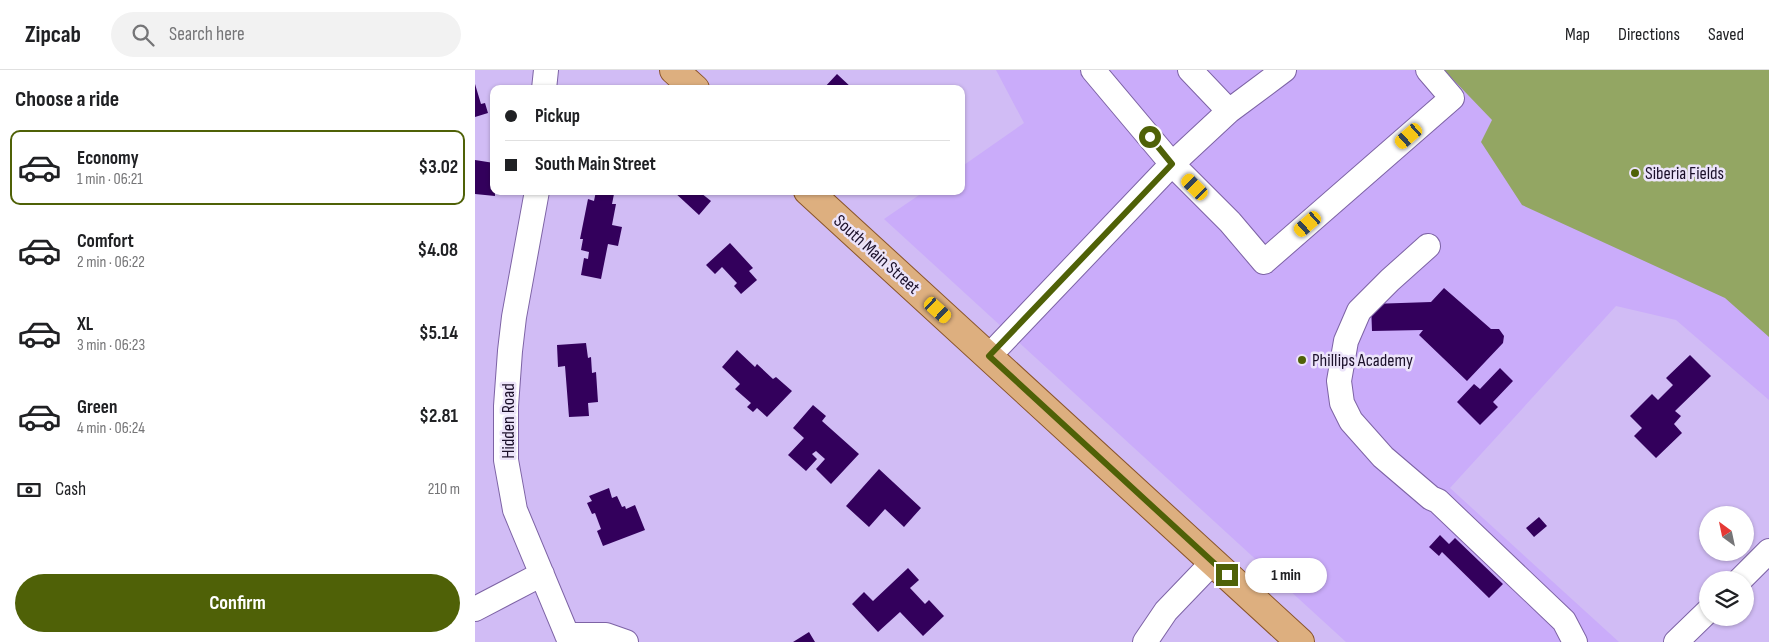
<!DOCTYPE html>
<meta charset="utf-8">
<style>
body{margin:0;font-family:"Sofia Sans Condensed",sans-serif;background:#f2f2f2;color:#202124;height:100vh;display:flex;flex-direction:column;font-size:19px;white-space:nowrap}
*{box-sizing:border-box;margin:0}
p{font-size:16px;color:#757577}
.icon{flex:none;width:28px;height:28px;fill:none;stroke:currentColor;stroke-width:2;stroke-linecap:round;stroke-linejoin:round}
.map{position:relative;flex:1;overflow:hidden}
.panel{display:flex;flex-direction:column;background:#fff;width:475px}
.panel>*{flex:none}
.hud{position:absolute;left:15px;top:15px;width:475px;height:110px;border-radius:10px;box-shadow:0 1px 4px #0004;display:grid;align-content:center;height:110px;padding:0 15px;background:#fff}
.needle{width:32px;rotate:327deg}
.buttons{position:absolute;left:1224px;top:436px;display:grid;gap:10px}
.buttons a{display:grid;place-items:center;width:55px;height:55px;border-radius:50%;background:#fff;box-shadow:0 1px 4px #0004;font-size:25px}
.end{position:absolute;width:22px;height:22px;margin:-11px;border:6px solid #4f6107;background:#fff;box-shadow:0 0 0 2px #fff}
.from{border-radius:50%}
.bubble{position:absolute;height:35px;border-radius:18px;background:#fff;box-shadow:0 1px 4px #0004;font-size:16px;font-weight:700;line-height:35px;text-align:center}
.car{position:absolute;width:15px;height:30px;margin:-15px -8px;border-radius:6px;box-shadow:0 0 4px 1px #0007;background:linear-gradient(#f5c518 24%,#345 0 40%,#f5c518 0 76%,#345 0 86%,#f5c518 0)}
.hud b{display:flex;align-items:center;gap:18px;height:48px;font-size:19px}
.hud b+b{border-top:1px solid #e0e0e0}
.hud i{width:12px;height:12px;background:#202124}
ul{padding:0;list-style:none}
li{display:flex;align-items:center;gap:15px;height:75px;margin:0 10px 8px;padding:0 5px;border:2px solid transparent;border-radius:10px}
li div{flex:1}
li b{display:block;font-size:19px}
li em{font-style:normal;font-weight:700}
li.current{border-color:#4f6107}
li>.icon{width:45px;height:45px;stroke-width:1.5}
h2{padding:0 15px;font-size:22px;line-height:60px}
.pay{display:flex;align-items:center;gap:12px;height:55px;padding:0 15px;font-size:19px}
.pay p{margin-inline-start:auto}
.primary-button{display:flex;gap:10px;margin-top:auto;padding:10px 15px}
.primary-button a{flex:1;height:58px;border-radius:30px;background:#4f6107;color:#fff;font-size:20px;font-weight:700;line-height:58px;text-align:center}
header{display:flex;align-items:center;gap:30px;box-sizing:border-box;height:70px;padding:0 25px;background:#fff;border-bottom:1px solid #e0e0e0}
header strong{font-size:24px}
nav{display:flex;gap:28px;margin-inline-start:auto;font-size:18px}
.search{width:350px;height:45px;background:#f2f2f2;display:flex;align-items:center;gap:12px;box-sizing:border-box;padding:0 18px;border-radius:28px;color:#757577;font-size:19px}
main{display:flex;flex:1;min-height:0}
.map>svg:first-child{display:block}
.built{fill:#caacfa}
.green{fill:#93a663}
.building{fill:#33005c}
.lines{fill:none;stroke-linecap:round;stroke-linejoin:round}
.minor-casing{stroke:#7d63a5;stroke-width:26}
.major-casing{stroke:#8a542a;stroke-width:30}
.minor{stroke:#fff;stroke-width:24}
.major{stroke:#ddaf7f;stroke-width:28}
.route{stroke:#4f6107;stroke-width:6}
.poi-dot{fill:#4f6107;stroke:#ece4fa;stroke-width:2}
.labels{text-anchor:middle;stroke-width:5;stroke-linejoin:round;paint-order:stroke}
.poi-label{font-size:18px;fill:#1b102a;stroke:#ece4fa;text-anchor:start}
.street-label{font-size:18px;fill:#1b102a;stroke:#ece4fa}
</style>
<header>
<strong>Zipcab</strong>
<div class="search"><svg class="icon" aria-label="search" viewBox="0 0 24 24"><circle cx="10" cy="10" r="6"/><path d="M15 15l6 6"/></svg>Search here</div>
<nav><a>Map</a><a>Directions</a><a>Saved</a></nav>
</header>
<main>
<section class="panel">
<h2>Choose a ride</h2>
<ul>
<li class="current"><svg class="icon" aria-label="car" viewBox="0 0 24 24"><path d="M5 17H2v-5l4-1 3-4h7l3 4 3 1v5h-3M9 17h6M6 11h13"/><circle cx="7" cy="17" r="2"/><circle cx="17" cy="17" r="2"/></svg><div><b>Economy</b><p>1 min · 06:21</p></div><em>$3.02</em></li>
<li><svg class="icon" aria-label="car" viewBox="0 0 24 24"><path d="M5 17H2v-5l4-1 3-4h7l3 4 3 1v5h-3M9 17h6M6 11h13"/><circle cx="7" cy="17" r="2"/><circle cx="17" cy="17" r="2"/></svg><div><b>Comfort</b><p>2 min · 06:22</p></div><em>$4.08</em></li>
<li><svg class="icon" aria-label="car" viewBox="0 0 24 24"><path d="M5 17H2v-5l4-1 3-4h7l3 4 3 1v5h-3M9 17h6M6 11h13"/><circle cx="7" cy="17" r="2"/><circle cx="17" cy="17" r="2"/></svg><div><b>XL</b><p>3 min · 06:23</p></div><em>$5.14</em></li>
<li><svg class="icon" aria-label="car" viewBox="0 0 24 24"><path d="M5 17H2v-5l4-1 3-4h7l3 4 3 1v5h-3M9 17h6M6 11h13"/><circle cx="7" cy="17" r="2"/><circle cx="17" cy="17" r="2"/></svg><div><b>Green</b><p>4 min · 06:24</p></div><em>$2.81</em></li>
</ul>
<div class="pay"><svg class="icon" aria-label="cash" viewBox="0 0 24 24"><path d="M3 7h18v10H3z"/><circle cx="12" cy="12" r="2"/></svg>Cash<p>210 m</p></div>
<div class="primary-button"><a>Confirm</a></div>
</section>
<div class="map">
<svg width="1294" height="572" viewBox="0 0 1294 572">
<rect width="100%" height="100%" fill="#d1bcf5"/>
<path class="built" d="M521,0H1294V330L1201,250L1141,236L975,418L1144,572H871L409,149L450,121H486V97L549,53Z"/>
<path class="green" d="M969,0H1294V267L1250,228L1047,135L1006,72L1017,50Z"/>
<path class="building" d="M362,4L378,19H348Z
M0,14L6,34L10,33L13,43L0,47Z
M0,90L19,93L20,126L0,124Z
M121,121L139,124L137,134H141L137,155L147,157L143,176L133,174L126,209L106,205L109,188L113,189L114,182L106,180L108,169H105L113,129L119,131Z
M198,121H227L226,123L236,131L224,145Z
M255,173L278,198L274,201L282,210L266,224L259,216L262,213L247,197L240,204L231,195Z
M969,218L1016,259H1024L1029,266L1028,273L992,311L944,265L948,260L897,261L896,234L956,232Z
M111,273L113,288L116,287L117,303L121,302L123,332L113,333L114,346L94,347L90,296L83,297L82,275Z
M262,280L280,297L282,294L298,309L301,307L317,321L292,347L282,338L278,342L272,337L276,333L260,319L265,314L247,297Z
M1215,285L1236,306L1200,341L1206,346L1199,354L1207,363L1181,388L1159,366L1167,358L1155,346L1177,324L1183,330L1198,315L1191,308Z
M1025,298L1038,311L1018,332L1023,337L1005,355L982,332L999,314L1005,319Z
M338,335L351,346L347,351L384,384L356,414L341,399L350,389L341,381L337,384L342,389L331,401L313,385L329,368L318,358Z
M404,399L446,438L429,457L410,439L394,457L371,436Z
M134,418L137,428L142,426L147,437L150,436L151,439L160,435L170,460L128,476L122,461L126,459L120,443L117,444L112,433L117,431L114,426Z
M1064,447L1072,456L1059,467L1051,458Z
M965,465L974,474L980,468L1028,514L1014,528L967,482L964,486L954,477Z
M433,498L444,510L435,518L450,534L454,530L469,546L448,566L425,542L403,562L377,534L389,522L398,531Z
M334,562L340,572H318Z"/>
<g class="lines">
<g class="minor-casing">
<path id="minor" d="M618,0L697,94L755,152L789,192L977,28L953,0
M715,0L754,41
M69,19L71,0
M62,121L39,247L35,281L31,336V390L40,440L95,572
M953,176L915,210L884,241L871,271L864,311L867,333L876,351L908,387L956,428L963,431L1089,551L1100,572
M514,286L697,94L754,41L809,0
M1265,510L1294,481
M0,539L67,504
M92,565H131L151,572
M670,572L691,541L738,492
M1201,572L1232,542"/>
</g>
<g class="major-casing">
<path id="major" d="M199,0L220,19
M333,121L825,572"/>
</g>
<use href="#minor" class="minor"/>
<use href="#major" class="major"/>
</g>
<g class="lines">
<path class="route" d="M675,67L697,94L514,286L752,505"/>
</g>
<g class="poi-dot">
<circle cx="1160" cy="103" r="5"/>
<circle cx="827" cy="290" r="5"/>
</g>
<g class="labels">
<g class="poi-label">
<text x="1170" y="109">Siberia Fields</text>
<text x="837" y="296">Phillips Academy</text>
</g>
<g class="street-label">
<text transform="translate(402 184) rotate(42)" y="6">South Main Street</text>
<text transform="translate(33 351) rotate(-90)" y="6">Hidden Road</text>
</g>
</g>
</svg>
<div class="buttons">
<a><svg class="needle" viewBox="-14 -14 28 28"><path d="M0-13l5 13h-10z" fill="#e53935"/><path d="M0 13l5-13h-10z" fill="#757577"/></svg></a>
<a><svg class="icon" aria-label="layers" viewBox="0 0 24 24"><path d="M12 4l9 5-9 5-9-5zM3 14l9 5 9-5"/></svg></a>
</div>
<i class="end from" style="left:675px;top:67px"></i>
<i class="end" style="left:752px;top:505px"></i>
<div class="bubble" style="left:770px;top:488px;width:82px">1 min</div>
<i class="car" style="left:934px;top:66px;rotate:229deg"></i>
<i class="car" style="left:720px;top:117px;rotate:315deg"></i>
<i class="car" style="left:833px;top:154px;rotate:229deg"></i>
<i class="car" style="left:463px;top:240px;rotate:132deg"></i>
<div class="hud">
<b><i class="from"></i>Pickup</b>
<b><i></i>South Main Street</b>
</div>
</div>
</main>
